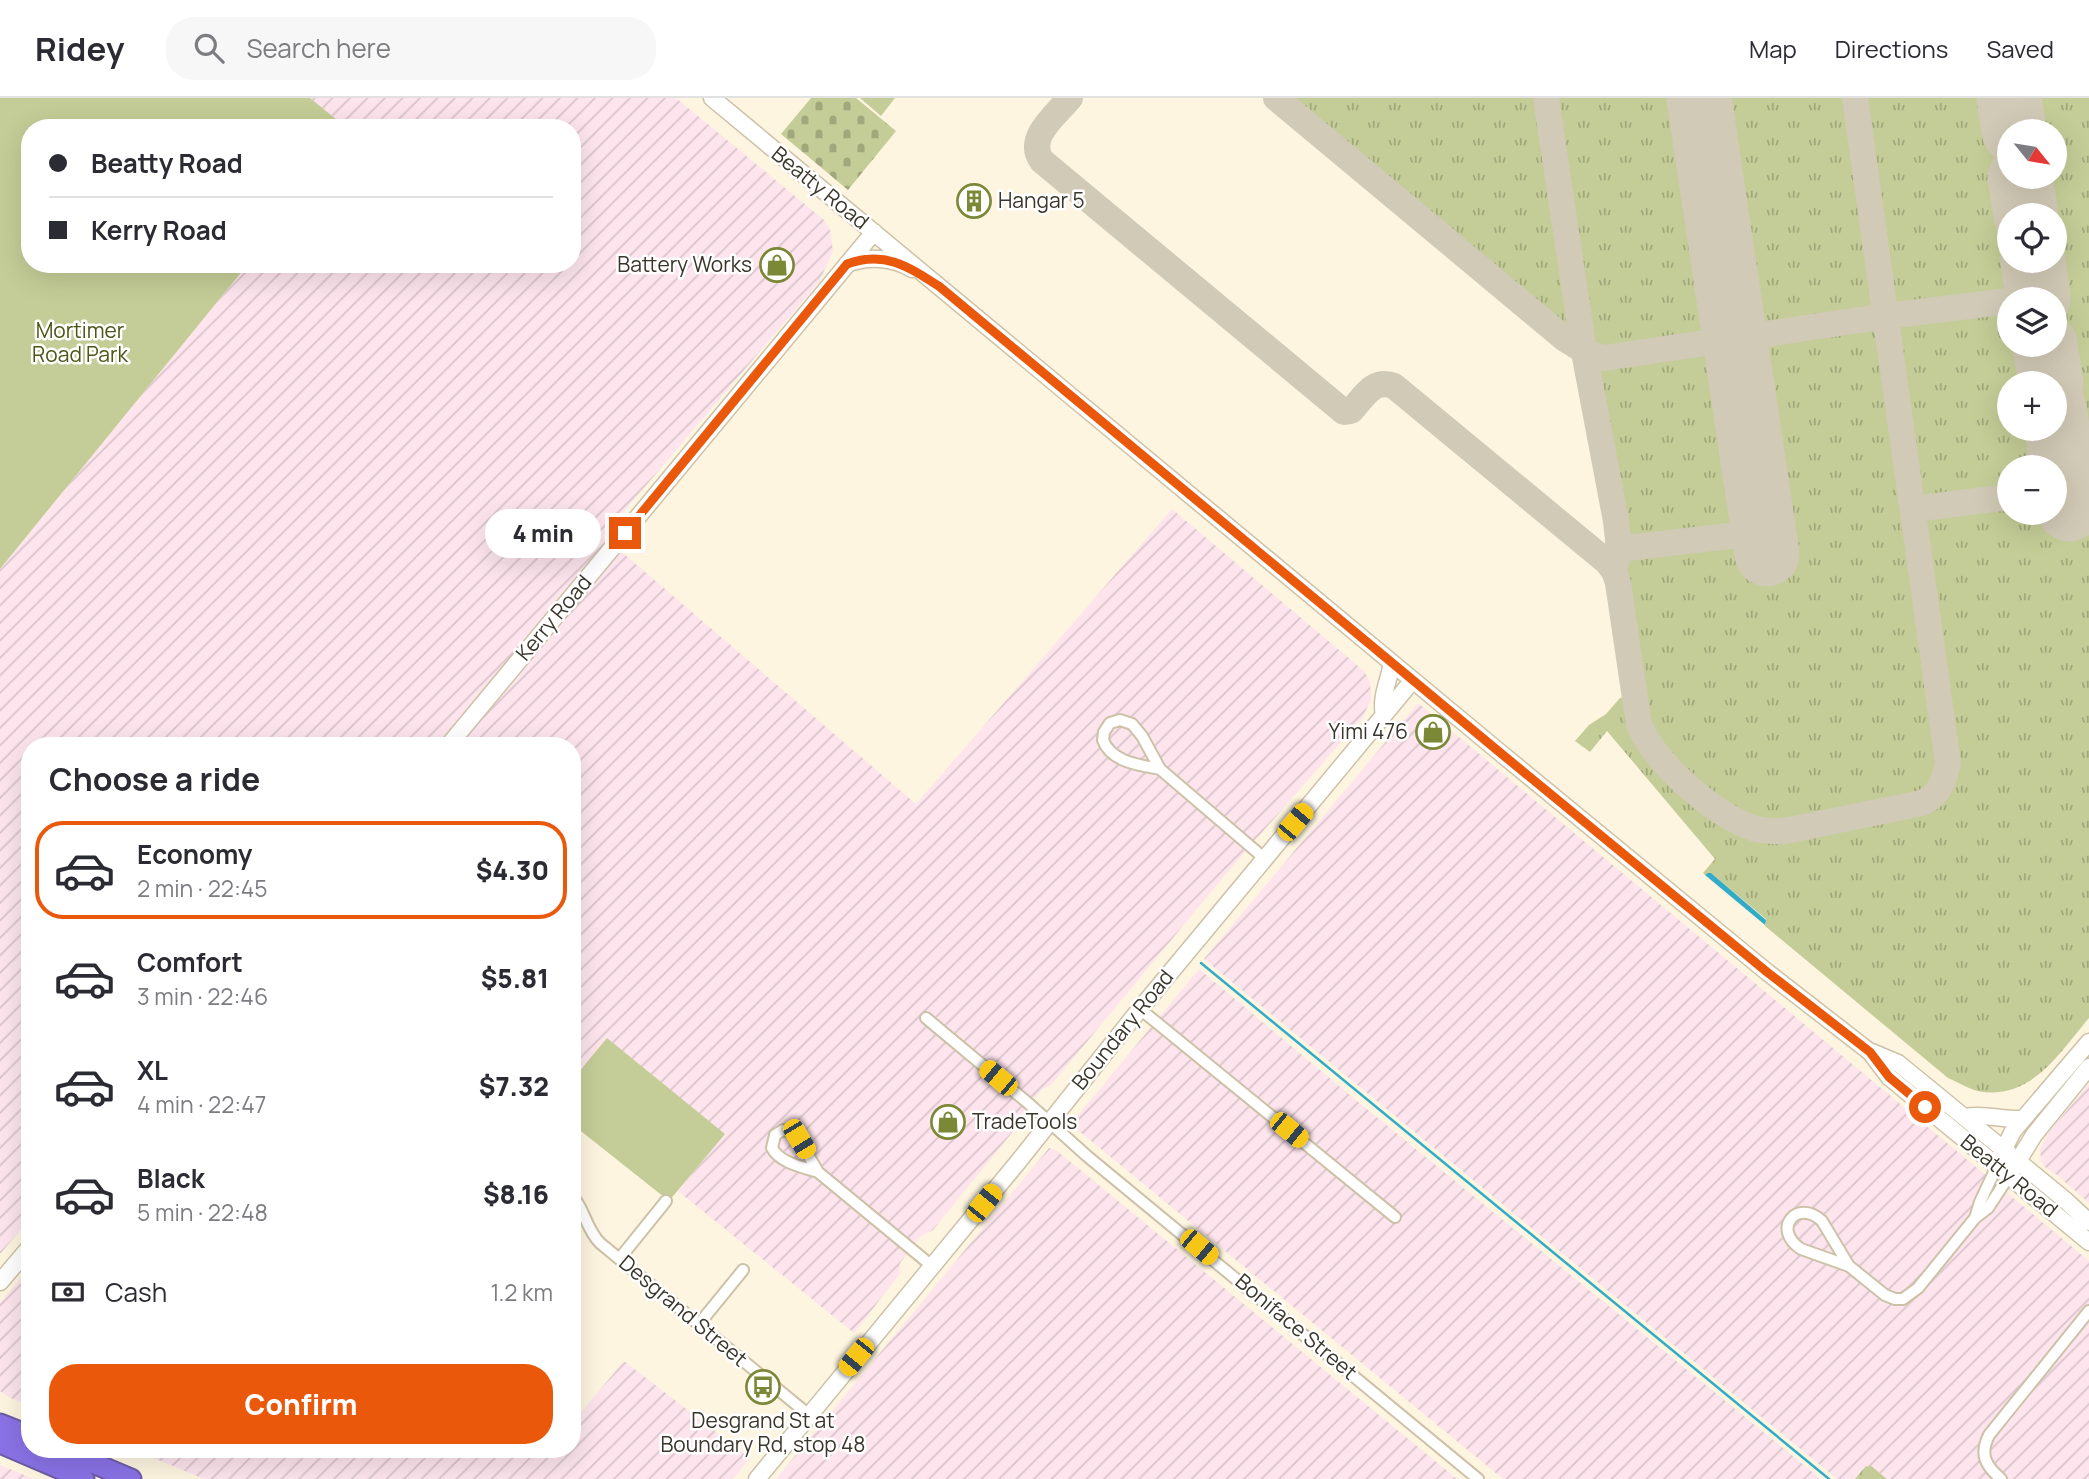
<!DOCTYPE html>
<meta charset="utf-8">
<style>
body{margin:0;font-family:Manrope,sans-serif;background:#f7f7f7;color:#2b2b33;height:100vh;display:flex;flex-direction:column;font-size:26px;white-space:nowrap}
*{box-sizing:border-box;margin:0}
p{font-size:23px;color:#7c7c81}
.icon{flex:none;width:38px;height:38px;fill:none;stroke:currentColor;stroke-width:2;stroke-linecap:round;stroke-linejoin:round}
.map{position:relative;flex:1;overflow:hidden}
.panel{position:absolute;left:21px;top:639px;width:560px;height:721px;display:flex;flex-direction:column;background:#fff;border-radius:28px;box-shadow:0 7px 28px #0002}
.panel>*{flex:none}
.banner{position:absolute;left:21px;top:21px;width:560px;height:154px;border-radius:28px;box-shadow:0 7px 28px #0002;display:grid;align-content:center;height:154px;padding:0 28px;background:#fff}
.needle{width:46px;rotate:120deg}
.controls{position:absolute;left:1997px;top:21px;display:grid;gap:14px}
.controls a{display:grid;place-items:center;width:70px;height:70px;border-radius:50%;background:#fff;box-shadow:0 7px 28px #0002;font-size:35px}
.end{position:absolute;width:32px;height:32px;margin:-16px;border:9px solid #ea580c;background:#fff;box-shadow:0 0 0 4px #fff}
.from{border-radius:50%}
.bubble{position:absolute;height:49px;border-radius:24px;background:#fff;box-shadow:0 7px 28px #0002;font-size:23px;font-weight:800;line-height:49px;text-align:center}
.car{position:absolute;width:21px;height:42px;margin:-21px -10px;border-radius:9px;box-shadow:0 0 5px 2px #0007;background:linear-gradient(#f5c518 24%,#345 0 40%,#f5c518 0 76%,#345 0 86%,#f5c518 0)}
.banner b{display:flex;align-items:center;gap:24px;height:66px;font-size:26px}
.banner b+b{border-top:2px solid #e1e1e2}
.banner i{width:18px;height:18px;background:#2b2b33}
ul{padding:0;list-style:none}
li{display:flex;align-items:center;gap:21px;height:98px;margin:0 14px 10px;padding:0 14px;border:4px solid transparent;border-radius:28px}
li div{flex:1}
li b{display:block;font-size:26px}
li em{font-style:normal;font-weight:800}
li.selected{border-color:#ea580c}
li>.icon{width:63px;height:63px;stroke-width:1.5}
h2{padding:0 28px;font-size:32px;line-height:84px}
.pay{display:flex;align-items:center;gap:18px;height:77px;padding:0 28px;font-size:26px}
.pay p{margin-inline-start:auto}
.action{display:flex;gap:14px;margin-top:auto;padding:14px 28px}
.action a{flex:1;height:80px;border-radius:28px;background:#ea580c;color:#fff;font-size:28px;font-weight:800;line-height:80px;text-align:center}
header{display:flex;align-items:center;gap:42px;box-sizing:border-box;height:98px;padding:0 35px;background:#fff;border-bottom:2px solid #e1e1e2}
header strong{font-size:33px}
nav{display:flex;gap:38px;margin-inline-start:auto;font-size:24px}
.search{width:490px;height:63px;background:#f7f7f7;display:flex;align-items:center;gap:18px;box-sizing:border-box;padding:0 24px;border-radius:28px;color:#7c7c81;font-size:26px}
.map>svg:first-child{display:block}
.industrial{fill:url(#industrial-furrows)}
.grass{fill:url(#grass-tufts);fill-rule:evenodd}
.cemetery{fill:url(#cemetery-stones)}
.green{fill:#c4cd97}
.water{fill:#32acc6}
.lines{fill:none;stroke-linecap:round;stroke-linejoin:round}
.stream{stroke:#32acc6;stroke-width:2.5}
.taxiway{stroke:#d1cab6;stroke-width:26}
.runway{stroke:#d1cab6;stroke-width:65}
.street-casing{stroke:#cdc2a8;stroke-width:14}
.secondary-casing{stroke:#cdc2a8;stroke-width:19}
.highway-casing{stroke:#6e5da5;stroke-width:23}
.street{stroke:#fff;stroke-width:10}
.secondary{stroke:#fff;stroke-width:16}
.highway{stroke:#8a72e6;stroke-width:19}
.route{stroke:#ea580c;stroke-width:9}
.labels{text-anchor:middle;stroke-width:5;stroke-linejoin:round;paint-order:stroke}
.street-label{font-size:21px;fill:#3a362b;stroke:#fff}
.poi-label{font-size:21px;fill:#3a362b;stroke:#fff;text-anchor:start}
.park-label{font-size:21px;fill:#4e5517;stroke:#fff}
</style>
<header>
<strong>Ridey</strong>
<div class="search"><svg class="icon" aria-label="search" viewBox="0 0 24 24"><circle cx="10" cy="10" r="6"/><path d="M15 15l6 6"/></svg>Search here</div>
<nav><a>Map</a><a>Directions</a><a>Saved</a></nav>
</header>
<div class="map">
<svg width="2089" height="1381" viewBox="0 0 2089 1381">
<defs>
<pattern id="industrial-furrows" width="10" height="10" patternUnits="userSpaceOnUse" patternTransform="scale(1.75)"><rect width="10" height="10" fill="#fde4ed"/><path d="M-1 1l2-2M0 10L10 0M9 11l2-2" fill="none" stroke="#dac4cb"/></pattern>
<pattern id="grass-tufts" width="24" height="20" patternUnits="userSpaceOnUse" patternTransform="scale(1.75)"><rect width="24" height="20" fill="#c4cd97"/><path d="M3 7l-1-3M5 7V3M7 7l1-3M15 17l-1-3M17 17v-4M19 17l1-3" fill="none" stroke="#a0a77b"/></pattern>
<pattern id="cemetery-stones" width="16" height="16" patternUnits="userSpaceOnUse" patternTransform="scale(1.75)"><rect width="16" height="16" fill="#c4cd97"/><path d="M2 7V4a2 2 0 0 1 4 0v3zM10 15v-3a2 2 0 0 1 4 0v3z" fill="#a0a77b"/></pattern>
</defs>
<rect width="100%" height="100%" fill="#fef5e0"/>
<path class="industrial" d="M310,0H676L824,122L830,132L833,153L819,184L603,438L916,706L1172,411L1364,573L1370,584L1371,601L1363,619L1231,770L1051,987L1042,991L1016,1022L1015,1031L933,1132L921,1138L900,1165L899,1177L854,1235L678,1093L724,1036L607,940L572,982V648H30V1121L0,1156V471L248,166H572V30H347Z
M1418,605L2089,1163V1381H1887L1870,1367L1868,1370L1866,1368L1855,1381H1837L1204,861Z
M1199,871L1357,1003L1821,1381H1503L1074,1029L1075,1021Z
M2089,986V1105L2057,1077L2045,1069L2041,1063L2040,1051L2049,1034Z
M1049,1050L1056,1052L1457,1381H776Z
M30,1169V1308L11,1300L0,1293V1205Z
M624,1263L750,1360L733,1381H204L132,1351H572V1325Z
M0,1367L34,1381H0Z"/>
<path class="grass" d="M1289,0H2089V920C2061,953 2033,1000 1983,994C1972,993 1958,984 1948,980L1765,828L1766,821L1711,775L1705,777L1703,775L1715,761L1607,633L1590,654L1575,643L1589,627L1606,616L1620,600L1625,599C1636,605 1630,616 1637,625L1643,624L1646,618L1592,253ZM2009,33H2054V79H2009ZM2009,117H2054V163H2009ZM2009,201H2054V247H2009ZM2009,285H2054V331H2009ZM2009,369H2054V415H2009Z
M1870,1367L1887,1381H1855L1866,1368L1868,1369Z"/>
<path class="cemetery" d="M811,0H856L896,33L848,92L781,36Z"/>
<path class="green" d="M0,0H310L347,30H30V166H248L0,471Z
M860,0H895L881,18Z
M607,940L725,1036L669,1103L572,1026V982Z"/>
<path class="water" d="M1708,775H1711L1766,822L1765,827L1705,777Z"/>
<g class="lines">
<path class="stream" d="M1201,865L1829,1381"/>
<path class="taxiway" d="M1070,0C1056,17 1025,40 1042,63L1344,314L1351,313C1364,299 1373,280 1394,288L1607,464L1614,473L1618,485L1639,627C1656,666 1713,716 1753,730C1764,734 1774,733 1785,733L1922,705C1940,697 1944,683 1948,665L1855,0
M1276,0L1565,241L1589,256L1604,260L1887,218L2009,203
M1546,0L1584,254L1616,423L1619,451L1614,473
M2026,201L2038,200
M2054,394L2067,393
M1913,411L2009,399
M1619,451L1763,434"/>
<path class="runway" d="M1699,0L1767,456
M2009,0L2014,33
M2020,79L2026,117
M2033,163L2038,201
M2045,247L2051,285
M2054,310L2069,411"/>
<g class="street-casing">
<path id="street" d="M1160,671C1139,667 1111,664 1103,642L1104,634L1110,625L1120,622L1132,626L1142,638L1160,671L1264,760
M1140,911L1395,1119
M926,920L1028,1005L1087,1058L1478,1381
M818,1074C802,1069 780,1065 772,1050L775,1037L783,1032L791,1034L799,1041L818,1074L932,1168
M572,1097C585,1112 586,1131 600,1145L809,1317
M1975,1120L1980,1104L1997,1068
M620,1160L666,1103
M1849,1168L1801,1151C1771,1131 1797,1100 1822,1123L1849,1168L1885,1197L1895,1201H1903L1918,1190L1975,1120L1988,1110L2009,1078
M699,1226L743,1172
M2001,1381C1986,1368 1979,1357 1989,1337L2089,1213"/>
</g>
<g class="secondary-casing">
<path id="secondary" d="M712,0L1503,657L1767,874L1870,954L1889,979L2089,1144
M847,166C867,158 893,159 912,171
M1384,617C1380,599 1389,583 1392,565
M448,648L874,134
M1872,954L1898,965L2064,1101L2089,1124
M1965,1019C1984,1015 2002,1022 2022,1021
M2000,1059L2013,1033L2089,944
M2013,1071L2034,1037L2089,969
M0,1184L30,1149
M757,1381L1018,1064L1140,911L1413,582"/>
</g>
<g class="highway-casing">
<path id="highway" d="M0,1326L30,1338
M0,1345L84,1381
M60,1351L131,1381"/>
</g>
<use href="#street" class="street"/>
<use href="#secondary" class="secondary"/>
<use href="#highway" class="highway"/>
</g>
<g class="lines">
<path class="route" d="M625,435L847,166C885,152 909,169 940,189L1503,657L1767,874L1870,954L1889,979L1925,1009"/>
</g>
<defs>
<g id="building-ring" transform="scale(1.75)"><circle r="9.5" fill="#fff" stroke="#7b8836" stroke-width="1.5"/><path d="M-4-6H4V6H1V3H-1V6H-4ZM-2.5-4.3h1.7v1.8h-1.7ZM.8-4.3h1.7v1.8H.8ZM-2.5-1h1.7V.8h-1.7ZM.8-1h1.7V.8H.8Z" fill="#7b8836"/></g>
<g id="shop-ring" transform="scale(1.75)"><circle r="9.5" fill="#fff" stroke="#7b8836" stroke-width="1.5"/><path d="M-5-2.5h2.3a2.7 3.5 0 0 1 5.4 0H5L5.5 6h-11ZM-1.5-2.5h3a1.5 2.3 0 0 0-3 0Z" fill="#7b8836"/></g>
<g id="bus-ring" transform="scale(1.75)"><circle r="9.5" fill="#fff" stroke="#7b8836" stroke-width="1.5"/><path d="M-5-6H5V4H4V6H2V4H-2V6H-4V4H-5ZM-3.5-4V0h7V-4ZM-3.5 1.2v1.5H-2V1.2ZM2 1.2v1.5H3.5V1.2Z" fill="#7b8836"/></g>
</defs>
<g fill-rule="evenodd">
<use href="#building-ring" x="974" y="103"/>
<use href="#shop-ring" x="777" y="167"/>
<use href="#shop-ring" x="1433" y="634"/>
<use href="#shop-ring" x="948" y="1024"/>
<use href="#bus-ring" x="763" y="1289"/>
</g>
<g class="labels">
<g class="street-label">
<text transform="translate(820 90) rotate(39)" y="7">Beatty Road</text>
<text transform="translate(554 520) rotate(-50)" y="7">Kerry Road</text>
<text transform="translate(1123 932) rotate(-51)" y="7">Boundary Road</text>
<text transform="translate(2009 1078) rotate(39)" y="7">Beatty Road</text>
<text transform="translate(683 1213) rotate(40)" y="7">Desgrand Street</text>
<text transform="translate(1296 1229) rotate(40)" y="7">Boniface Street</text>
</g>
<g class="poi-label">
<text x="998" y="110">Hangar 5</text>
<text x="752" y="174" text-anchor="end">Battery Works</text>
<text x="1408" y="641" text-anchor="end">Yimi 476</text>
<text x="972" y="1031">TradeTools</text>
<text x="763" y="1330" text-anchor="middle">Desgrand St at<tspan x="763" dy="24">Boundary Rd, stop 48</tspan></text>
</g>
<g class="park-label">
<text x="80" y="240">Mortimer<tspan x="80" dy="24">Road Park</tspan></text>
</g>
</g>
</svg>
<div class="controls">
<a><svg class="needle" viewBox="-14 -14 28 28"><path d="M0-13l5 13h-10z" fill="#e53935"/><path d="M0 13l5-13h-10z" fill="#7c7c81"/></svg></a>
<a><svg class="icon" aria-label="locate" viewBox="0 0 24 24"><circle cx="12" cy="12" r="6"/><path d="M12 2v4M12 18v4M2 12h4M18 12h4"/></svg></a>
<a><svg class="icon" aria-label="layers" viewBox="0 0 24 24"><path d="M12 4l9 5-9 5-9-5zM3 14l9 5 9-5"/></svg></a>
<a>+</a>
<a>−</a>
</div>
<i class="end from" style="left:1925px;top:1009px"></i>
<i class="end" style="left:625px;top:435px"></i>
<div class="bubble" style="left:485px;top:411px;width:116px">4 min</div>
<i class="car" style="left:1295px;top:724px;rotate:40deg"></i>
<i class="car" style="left:998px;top:980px;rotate:310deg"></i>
<i class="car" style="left:1289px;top:1032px;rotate:129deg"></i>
<i class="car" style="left:799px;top:1041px;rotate:149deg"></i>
<i class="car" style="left:984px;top:1105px;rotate:39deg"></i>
<i class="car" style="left:1199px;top:1149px;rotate:130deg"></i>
<i class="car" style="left:856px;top:1259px;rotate:219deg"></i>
<div class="banner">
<b><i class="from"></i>Beatty Road</b>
<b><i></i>Kerry Road</b>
</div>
<section class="panel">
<h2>Choose a ride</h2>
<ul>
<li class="selected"><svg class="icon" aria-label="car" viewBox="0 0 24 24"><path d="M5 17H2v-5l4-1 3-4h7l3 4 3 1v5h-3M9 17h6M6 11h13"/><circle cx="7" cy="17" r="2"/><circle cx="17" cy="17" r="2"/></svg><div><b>Economy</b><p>2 min · 22:45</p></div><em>$4.30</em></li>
<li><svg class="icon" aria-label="car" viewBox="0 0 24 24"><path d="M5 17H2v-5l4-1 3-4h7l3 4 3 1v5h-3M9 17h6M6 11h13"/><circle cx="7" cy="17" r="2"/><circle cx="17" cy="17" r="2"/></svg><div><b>Comfort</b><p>3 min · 22:46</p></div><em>$5.81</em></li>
<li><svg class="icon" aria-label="car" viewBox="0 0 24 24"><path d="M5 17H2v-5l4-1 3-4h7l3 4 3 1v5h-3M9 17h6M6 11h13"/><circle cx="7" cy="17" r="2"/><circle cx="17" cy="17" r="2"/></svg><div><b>XL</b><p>4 min · 22:47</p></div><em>$7.32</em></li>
<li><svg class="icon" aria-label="car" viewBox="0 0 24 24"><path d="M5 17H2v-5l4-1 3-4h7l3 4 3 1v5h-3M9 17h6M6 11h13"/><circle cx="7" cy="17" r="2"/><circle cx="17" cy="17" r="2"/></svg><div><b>Black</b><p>5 min · 22:48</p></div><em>$8.16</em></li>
</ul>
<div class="pay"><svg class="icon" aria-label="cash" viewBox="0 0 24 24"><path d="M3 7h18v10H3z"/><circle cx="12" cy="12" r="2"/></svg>Cash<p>1.2 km</p></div>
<div class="action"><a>Confirm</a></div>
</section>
</div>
